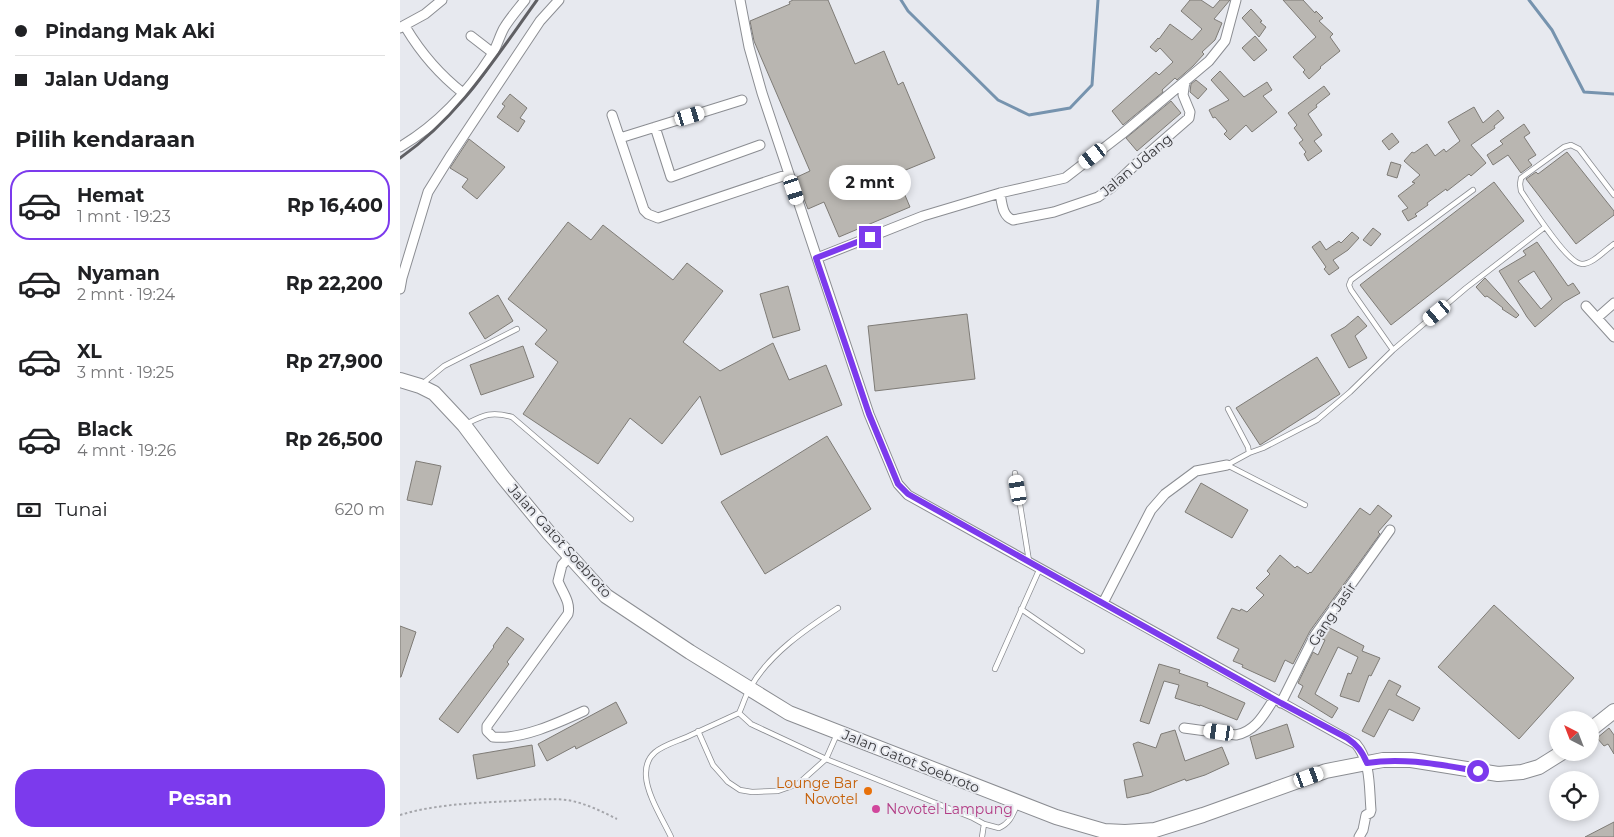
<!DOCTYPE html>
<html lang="id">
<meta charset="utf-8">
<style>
body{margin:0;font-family:Montserrat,sans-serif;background:#f6f6f6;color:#202124;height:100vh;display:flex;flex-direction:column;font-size:19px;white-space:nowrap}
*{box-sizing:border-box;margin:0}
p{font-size:16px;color:#757577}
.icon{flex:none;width:28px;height:28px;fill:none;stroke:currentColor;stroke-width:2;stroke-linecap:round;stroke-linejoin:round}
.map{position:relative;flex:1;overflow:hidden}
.panel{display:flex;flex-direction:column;background:#fff;width:400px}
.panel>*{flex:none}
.hud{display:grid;align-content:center;height:110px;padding:0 15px;background:#fff}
.needle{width:32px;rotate:318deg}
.fabs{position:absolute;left:1149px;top:711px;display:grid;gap:10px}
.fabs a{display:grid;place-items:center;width:50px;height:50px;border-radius:50%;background:#fff;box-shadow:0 2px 8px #0003;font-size:25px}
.end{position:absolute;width:22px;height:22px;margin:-11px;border:6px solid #7c3aed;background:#fff;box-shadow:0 0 0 2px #fff}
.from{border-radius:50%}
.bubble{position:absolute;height:35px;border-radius:18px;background:#fff;box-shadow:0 2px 8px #0003;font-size:16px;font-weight:700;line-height:35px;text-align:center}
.car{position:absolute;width:15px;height:30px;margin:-15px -8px;border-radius:6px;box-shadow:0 0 4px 1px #0007;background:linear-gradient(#fff 24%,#345 0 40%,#fff 0 76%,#345 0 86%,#fff 0)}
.hud b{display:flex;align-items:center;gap:18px;height:48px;font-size:19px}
.hud b+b{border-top:1px solid #e0e0e0}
.hud i{width:12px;height:12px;background:#202124}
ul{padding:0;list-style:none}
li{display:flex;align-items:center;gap:15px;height:70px;margin:0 10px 8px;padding:0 5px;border:2px solid transparent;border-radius:20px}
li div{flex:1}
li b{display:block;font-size:19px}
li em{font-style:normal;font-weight:700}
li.on{border-color:#7c3aed}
li>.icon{width:45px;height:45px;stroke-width:1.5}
h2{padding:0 15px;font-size:22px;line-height:60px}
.pay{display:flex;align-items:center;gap:12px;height:55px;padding:0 15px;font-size:19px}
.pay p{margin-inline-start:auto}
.button{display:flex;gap:10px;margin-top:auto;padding:10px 15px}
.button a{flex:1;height:58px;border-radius:20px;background:#7c3aed;color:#fff;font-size:20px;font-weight:700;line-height:58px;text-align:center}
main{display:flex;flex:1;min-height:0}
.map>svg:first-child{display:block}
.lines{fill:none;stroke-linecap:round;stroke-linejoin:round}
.stream{stroke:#7693ae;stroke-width:3}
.building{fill:#b9b6b1;stroke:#7e7b76;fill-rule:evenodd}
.lane-casing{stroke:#8b8d92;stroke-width:6}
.street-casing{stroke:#8b8d92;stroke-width:11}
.primary-casing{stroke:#8b8d92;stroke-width:16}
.path{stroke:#a5a6ab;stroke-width:2;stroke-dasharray:2.5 2.5;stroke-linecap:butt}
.lane{stroke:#fff;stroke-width:4.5}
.street{stroke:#fff;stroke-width:9}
.primary{stroke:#fff;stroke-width:14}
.rail{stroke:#606064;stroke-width:3}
.route{stroke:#7c3aed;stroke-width:6}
.food-dot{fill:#e8710a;stroke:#e7e9ef;stroke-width:2}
.hotel-dot{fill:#d1479c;stroke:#e7e9ef;stroke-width:2}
.labels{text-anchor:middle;stroke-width:4;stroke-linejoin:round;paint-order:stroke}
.street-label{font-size:14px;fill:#39393c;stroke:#e7e9ef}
.food-label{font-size:14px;fill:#c56008;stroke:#e7e9ef;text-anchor:end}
.hotel-label{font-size:14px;fill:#b23c85;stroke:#e7e9ef;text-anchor:start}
</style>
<main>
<section class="panel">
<div class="hud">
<b><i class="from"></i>Pindang Mak Aki</b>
<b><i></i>Jalan Udang</b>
</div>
<h2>Pilih kendaraan</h2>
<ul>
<li class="on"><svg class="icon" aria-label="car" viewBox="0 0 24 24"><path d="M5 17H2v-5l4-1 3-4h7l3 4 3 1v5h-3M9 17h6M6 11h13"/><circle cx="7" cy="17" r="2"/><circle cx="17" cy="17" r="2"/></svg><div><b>Hemat</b><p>1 mnt · 19:23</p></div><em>Rp 16,400</em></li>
<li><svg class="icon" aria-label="car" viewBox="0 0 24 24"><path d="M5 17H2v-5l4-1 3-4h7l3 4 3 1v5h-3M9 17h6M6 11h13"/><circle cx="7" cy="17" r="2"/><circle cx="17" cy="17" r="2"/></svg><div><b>Nyaman</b><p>2 mnt · 19:24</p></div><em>Rp 22,200</em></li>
<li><svg class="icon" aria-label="car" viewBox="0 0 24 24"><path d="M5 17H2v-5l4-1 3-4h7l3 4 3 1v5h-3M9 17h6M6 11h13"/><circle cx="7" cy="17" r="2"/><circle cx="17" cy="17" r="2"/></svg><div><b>XL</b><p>3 mnt · 19:25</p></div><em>Rp 27,900</em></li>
<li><svg class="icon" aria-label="car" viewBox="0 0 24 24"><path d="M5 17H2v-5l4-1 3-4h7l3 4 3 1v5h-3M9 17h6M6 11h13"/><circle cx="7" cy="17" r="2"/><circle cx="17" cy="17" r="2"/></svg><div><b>Black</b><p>4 mnt · 19:26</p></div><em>Rp 26,500</em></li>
</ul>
<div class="pay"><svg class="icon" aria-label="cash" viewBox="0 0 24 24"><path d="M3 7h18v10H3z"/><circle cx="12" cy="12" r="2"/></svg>Tunai<p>620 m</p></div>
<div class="button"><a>Pesan</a></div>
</section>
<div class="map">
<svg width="1214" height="837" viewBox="0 0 1214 837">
<rect width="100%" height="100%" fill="#e7e9ef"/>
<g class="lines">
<path class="stream" d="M501,0L508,11L598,100L629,115L670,108L692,85L698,0
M1129,0L1152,30L1184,92L1214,94"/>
</g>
<path class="building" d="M393,0H428L455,64L484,51L498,85L503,82L535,158L496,174L510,207L439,237L424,202L408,209L402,194L397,177L410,171L354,41L350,21L390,4L389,2Z
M790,0H801L813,8L820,0H830L814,19L822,23L815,40L802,52L804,54L793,66L777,80L775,78L762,90L763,92L723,125L712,111L756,72L759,75L773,62L760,48L756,52L750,47L758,38L759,39L770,24L792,40L802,29L781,11Z
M883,0H903L915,13L916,11L923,18L919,21L933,34L930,37L940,51L920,67L921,68L909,79L903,72L905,70L893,57L916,37Z
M851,9L862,21L860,22L866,27L859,37L842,18Z
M855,36L867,50L854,61L842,48Z
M820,71L844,97L867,82L872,90L863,96L877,112L852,132L846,125L830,140L824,134L827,131L815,117L813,118L809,110L829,100L811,80Z
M796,80L807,89L798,99L790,92L791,84Z
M924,86L930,94L916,105L917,107L908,114L922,135L914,141L922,151L908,161L904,154L906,152L899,143L903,140L894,128L897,125L888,113Z
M110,94L127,108L120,118L125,121L118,132L97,117L105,106L102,104Z
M771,101L781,113L737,151L726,138Z
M1074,107L1083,123L1098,110L1104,118L1094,126L1095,128L1071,145L1086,163L1071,176L1069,174L1047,191L1046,189L1027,203L1028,205L1015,214L1017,216L1008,221L1002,211L1008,208L998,196L1015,183L1012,182L1020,175L1004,161L1012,152L1014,153L1027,144L1035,156L1044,149L1046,152L1060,141L1048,122Z
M1124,124L1130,133L1124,137L1136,155L1128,160L1132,165L1121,173L1108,155L1093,165L1087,155L1103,144L1100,141Z
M992,133L999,142L989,150L982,141Z
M69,139L105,167L77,199L62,187L68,179L50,168Z
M1167,152L1214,211V215L1176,244L1126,179L1136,172L1138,174Z
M991,162L1001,165L997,178L987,175Z
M1094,182L1124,221L991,325L960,285Z
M168,222L191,240L203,225L273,280L287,263L323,291L283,342L320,371L373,343L389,380L426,365L442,405L321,455L300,396L262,444L230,418L198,464L123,414L158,362L135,344L147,330L108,299Z
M973,228L981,234L971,246L963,240Z
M952,232L959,238L948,250L933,260L939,268L929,275L924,269L926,267L912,247L920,241L926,250L939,241L941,243Z
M1137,242L1168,286L1173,283L1180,293L1164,302L1135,327L1127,317L1099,271L1126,255L1123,251ZM1134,271L1152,299L1141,309L1118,281Z
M1085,278L1119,315L1116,318L1102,309L1103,308L1087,296L1085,297L1076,287Z
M388,286L400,330L373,338L360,294Z
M98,295L113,321L85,339L69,313Z
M567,314L575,379L475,391L468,326Z
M958,316L967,326L955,336L967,358L949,368L931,335L945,327Z
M123,346L134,377L81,395L70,365Z
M917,357L940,394L860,445L836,408Z
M427,436L471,509L365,574L321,502Z
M16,461L41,466L32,505L7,500Z
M801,483L848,510L832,538L785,512Z
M978,505L992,516L978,532L980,534L910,631L893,664L885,660L875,682L842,667L843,665L833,661L839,649L817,638L832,608L840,611L841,609L847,612L864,595L856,588L870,574L867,571L880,555L895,568L897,566L908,574L910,572L911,573L960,508L970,515Z
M1094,605L1174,678L1119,739L1038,667Z
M0,626L16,632L1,677H0Z
M107,627L124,639L107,662L109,664L58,733L39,719L94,647L93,646Z
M928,627L964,646L962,651L980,658L971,676L969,675L959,702L940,696L948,673L951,674L958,657L938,647L915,694L938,708L932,718L898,697L903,686L898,683L913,652L918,655L925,640L920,638Z
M759,664L780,670L779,673L808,683L807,686L845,703L837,720L800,705V706L775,698L779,685L764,681L749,724L740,721Z
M989,680L1001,686L996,695L1020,708L1013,721L989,709L974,737L962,731Z
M216,702L227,723L176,749L175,746L147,761L138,744Z
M887,724L894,747L856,759L850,737Z
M1209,728L1214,735V754L1208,744L1204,746L1197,738Z
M775,730L785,761L822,747L829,764L805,775L786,781L785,779L749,793L727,798L724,780L743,776L733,744L738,742L756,748L761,734Z
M132,745L135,766L77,779L73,755Z
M1214,822V837H1185Z"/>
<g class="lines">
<g class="lane-casing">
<path id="lane" d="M1214,195L1179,149L1171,145L1164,147L1121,178L1120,184L1121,191C1130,204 1167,264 1182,264C1193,264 1205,250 1214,244
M993,350L951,290L949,285L951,280L1073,190
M21,385L44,366L117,329
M66,424C84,415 91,411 112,417L231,519
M849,453L863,448L917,420L950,392L993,350L1066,288L1145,227
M827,465L905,505
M827,465L849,453L848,447L828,409
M615,473L629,561
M438,608C406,629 369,654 350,688C345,696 343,705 339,713L351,724L426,759L573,818L584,824L582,837
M621,609L682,651
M595,669L640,568
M298,731L313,765L321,774L328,782L340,790L352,792L378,791L398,784L426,759L437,734
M584,824L599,828C610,823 612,816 617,805
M271,837C263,820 247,795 246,776C244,748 270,745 289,736C306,728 322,721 339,713"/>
</g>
<g class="street-casing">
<path id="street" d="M340,0L349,47L362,93L469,414L498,484L508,495L956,744C971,762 969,787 971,810L970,813L966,815L963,830L959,837
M3,26L25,14L42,0
M0,28L3,26L6,28C21,53 40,75 63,93
M71,36L93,53
M212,115L244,210L248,214L258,218L389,174
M255,127L271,177L360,145
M220,138L342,100
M0,147C37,125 68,92 91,56C97,47 99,37 104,28C110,18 118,9 125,0
M600,193C602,203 602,216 613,220L654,212L698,197L711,188L735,165L789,118L790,112L783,95L785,81
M417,258L523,216L600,193L665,178L722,134L809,61L825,41L836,0
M0,289L2,278L28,192L51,155L140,21L159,0
M1186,306L1214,337
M1197,318L1214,303
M170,556L162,565L158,581C162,592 171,602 168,614L87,726V731L93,737C121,740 158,723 184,711
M703,603L751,510L765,494L796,471L827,465
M881,703L915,635L990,530
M784,728L836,735C856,731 864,714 874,699"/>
</g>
<g class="primary-casing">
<path id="primary" d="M0,380L20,386L34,393L64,425L103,477L149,533L206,596L290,652L389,713L656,817L704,831L725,832L755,830L803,815L926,771L967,763L983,760H1011L1098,774L1122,772L1139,767L1163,752
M1190,730L1214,711"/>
</g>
<path class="path" d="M0,815C36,804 76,803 113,801C131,800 150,798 167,800C185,803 201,811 217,819"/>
<use href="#lane" class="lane"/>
<use href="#street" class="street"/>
<use href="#primary" class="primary"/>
<path class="rail" d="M0,158C59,117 96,57 137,0"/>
</g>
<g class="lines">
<path class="route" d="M470,237L416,258L469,414L498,484L508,494L881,703L947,738C957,745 962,751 967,763C1004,757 1041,765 1078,771"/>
</g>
<circle class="food-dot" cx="468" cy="791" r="5"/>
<circle class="hotel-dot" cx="476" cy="809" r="5"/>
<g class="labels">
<g class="street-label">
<text transform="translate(736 165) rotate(-40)" y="5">Jalan Udang</text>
<text transform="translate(160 541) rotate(48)" y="5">Jalan Gatot Soebroto</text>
<text transform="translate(932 614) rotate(-56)" y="5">Gang Jasir</text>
<text transform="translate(511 761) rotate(22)" y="5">Jalan Gatot Soebroto</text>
</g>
<g class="food-label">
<text x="458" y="788">Lounge Bar<tspan x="458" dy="16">Novotel</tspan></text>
</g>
<g class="hotel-label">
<text x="486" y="814">Novotel Lampung</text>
</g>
</g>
</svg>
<div class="fabs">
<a><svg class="needle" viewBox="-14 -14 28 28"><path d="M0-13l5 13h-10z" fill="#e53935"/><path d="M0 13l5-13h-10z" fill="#757577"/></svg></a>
<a><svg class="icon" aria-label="locate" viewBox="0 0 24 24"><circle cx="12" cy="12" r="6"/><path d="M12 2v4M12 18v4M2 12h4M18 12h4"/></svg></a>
</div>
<i class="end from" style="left:1078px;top:771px"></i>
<i class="end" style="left:470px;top:237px"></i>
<div class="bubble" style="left:429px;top:165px;width:82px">2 mnt</div>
<i class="car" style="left:290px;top:116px;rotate:73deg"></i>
<i class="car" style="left:693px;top:156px;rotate:232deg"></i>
<i class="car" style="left:394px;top:190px;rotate:162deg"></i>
<i class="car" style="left:1037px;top:313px;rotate:230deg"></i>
<i class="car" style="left:618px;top:490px;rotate:350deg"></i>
<i class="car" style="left:819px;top:732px;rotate:278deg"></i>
<i class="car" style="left:909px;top:777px;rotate:70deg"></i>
</div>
</main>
